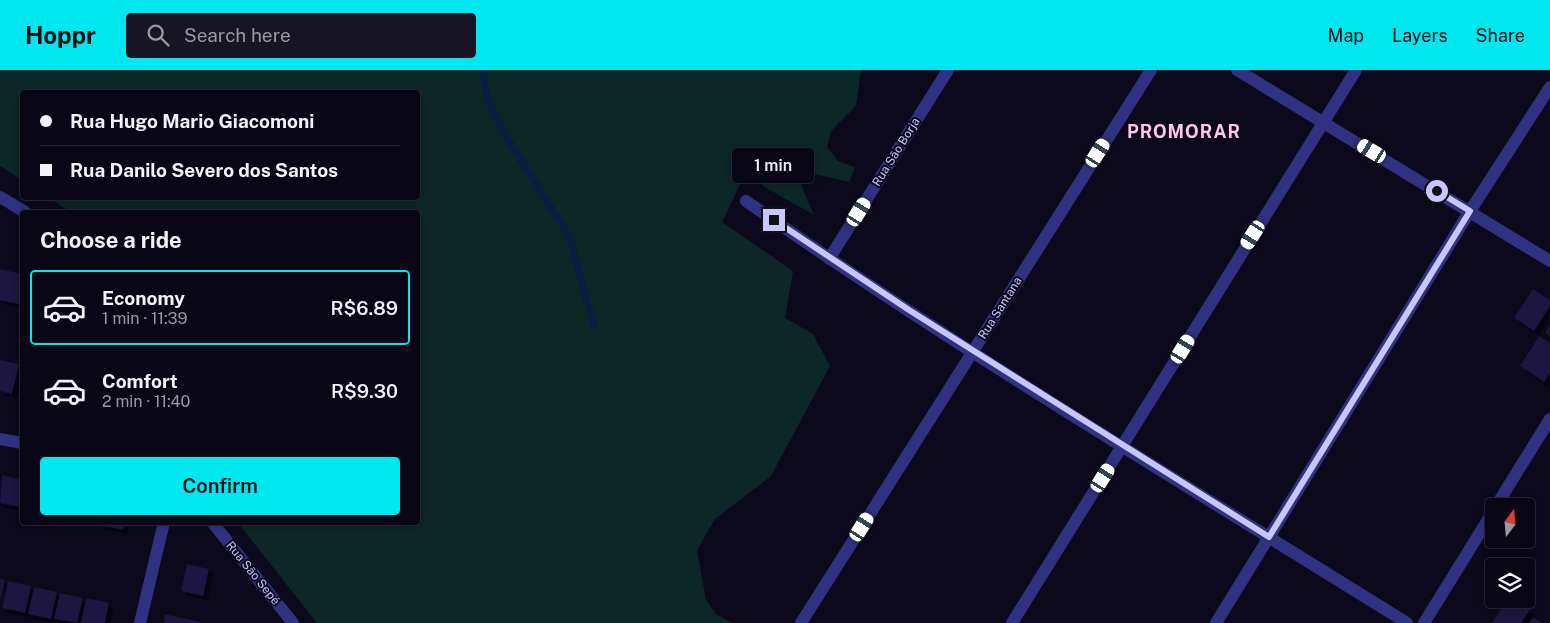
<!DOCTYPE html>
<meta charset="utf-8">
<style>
body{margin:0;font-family:"Public Sans",sans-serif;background:#171523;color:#f1f3f6;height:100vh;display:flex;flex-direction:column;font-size:19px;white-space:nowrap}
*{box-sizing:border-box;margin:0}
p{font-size:16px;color:#9999a1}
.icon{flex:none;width:28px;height:28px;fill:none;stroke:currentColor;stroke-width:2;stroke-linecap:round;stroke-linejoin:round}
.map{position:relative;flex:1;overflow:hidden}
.side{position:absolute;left:20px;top:140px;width:400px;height:315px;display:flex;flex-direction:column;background:#090716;border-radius:5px;box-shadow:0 2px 8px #0003,0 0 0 1px #292835}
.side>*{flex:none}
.hud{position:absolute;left:20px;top:20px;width:400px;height:110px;border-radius:5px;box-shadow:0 2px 8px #0003,0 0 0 1px #292835;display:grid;align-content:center;height:110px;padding:0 20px;background:#090716}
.needle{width:32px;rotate:16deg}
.tools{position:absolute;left:1485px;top:428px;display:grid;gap:10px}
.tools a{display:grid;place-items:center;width:50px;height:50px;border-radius:5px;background:#090716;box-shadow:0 2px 8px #0003,0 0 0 1px #292835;font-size:25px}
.end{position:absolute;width:22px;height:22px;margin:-11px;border:6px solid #c8c5ff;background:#111;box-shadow:0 0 0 2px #111}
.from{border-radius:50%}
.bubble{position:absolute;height:35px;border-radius:5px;background:#090716;box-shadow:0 2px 8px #0003,0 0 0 1px #292835;font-size:16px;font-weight:600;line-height:35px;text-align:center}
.car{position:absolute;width:15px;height:30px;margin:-15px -8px;border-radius:6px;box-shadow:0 0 4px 1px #0007;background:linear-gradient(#fff 24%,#345 0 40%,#fff 0 76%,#345 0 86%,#fff 0)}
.hud b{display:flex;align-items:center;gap:18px;height:48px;font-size:19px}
.hud b+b{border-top:1px solid #292835}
.hud i{width:12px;height:12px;background:#f1f3f6}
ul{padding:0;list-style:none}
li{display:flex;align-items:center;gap:15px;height:75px;margin:0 10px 8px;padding:0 10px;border:2px solid transparent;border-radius:5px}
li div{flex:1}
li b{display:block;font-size:19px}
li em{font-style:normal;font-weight:600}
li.active{border-color:#00e7f0}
li>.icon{width:45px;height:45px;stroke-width:1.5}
h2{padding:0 20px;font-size:22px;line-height:60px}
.action{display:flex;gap:10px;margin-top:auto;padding:10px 20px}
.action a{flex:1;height:58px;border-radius:5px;background:#00e7f0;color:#111;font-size:20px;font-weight:600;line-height:58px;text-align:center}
header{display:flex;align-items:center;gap:30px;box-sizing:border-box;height:70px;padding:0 25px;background:#00e7f0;color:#111}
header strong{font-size:24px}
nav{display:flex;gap:28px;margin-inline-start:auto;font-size:18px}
.search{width:350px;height:45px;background:#171523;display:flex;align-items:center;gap:12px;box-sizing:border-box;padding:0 18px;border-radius:5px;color:#9999a1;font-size:19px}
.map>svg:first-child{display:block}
.green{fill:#0c2725}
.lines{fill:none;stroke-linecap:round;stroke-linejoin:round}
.stream{stroke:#061e3f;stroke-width:7}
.building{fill:#1a143f;filter:url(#shadow)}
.minor{stroke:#303281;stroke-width:12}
.tertiary{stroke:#303281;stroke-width:12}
.route{stroke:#c8c5ff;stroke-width:6}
.labels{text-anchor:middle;stroke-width:4;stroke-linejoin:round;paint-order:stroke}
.street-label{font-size:12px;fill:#c8c5ff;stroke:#0c091d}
.district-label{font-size:18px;font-weight:bold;letter-spacing:1px;fill:#ffc7ee;stroke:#0c091d}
</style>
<header>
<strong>Hoppr</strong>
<div class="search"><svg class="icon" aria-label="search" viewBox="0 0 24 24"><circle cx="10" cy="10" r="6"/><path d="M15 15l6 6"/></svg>Search here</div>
<nav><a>Map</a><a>Layers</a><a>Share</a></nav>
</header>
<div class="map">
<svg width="1550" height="553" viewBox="0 0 1550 553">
<defs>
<filter id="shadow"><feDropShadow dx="4.5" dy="4.5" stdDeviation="0" flood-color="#0009"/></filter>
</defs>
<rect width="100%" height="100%" fill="#0c091d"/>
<path class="green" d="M0,0H861L856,36L831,61L827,77L838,91L855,97L849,112L815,104L801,115L814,145L763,116L748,98L722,152L793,201L785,248L813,264L830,296L771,406L715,449L697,480L706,530L716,544L732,553H317L238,453L418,452V142H71L49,128H418V22H22V110L0,96Z"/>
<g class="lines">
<path class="stream" d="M482,0L489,33L506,66L569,166L594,256"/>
</g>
<path class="building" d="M0,199L22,204V235L0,230Z
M1533,219L1550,230V236L1534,261L1514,248Z
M1550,255V266L1545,263Z
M1539,266L1550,273V303L1544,312L1520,296Z
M0,290L19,294L12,324L0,321Z
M2,405L22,410L19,437L0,433Z
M101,452H125L123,460L100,455Z
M187,494L209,499L203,526L181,521Z
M0,509L5,510L1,528H0Z
M8,511L31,516L25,543L2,538Z
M34,517L57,522L51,549L28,544Z
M60,523L83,528L77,553L54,549Z
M86,528L109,533L105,553H81Z
M1508,529H1513L1530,540L1521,553H1492Z
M165,544L200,552V553H164Z
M1533,547L1542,553H1529Z"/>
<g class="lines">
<path class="minor" d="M1237,0L1550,191
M0,127L25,142
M746,131C960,281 1186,415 1407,553
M829,189L948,0
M0,369L22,373
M212,452L293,553
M140,553L164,452
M801,553L1151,0
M1012,553L1356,0
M1216,553L1470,141L1550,17"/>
<path class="tertiary" d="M1496,436L1550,349
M1424,553L1494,440"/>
</g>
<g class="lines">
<path class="route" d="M774,150L909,240L1269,467L1470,141L1437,121"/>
</g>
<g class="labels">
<g class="street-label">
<text transform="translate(896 82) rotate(-58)" y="4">Rua São Borja</text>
<text transform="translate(1000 238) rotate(-58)" y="4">Rua Santana</text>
<text transform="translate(253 503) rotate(51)" y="4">Rua São Sepé</text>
</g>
<g class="district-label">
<text x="1184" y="68">PROMORAR</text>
</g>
</g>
</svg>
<div class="tools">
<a><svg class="needle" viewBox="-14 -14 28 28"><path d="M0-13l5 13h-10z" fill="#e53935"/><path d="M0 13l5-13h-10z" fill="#9999a1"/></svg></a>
<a><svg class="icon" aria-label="layers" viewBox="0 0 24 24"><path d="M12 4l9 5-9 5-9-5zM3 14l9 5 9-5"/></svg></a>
</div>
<i class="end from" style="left:1437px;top:121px"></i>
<i class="end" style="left:774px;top:150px"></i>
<div class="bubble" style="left:732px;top:78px;width:82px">1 min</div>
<i class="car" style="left:1372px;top:81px;rotate:301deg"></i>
<i class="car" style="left:1098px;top:83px;rotate:32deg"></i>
<i class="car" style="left:859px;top:142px;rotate:32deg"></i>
<i class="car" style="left:1253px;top:165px;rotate:212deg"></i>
<i class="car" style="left:1183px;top:279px;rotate:31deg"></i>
<i class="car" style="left:1103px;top:408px;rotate:32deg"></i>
<i class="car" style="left:862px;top:457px;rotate:32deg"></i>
<div class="hud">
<b><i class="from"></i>Rua Hugo Mario Giacomoni</b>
<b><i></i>Rua Danilo Severo dos Santos</b>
</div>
<section class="side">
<h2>Choose a ride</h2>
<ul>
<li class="active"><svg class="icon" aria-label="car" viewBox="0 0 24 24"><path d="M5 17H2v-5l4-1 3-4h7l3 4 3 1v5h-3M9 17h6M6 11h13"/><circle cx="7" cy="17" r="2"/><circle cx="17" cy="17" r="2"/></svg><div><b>Economy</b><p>1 min · 11:39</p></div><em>R$6.89</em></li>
<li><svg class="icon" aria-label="car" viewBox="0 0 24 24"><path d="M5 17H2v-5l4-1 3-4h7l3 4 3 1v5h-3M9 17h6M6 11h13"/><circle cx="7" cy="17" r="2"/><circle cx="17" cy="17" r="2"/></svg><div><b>Comfort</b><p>2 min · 11:40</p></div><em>R$9.30</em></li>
</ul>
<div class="action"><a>Confirm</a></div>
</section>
</div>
